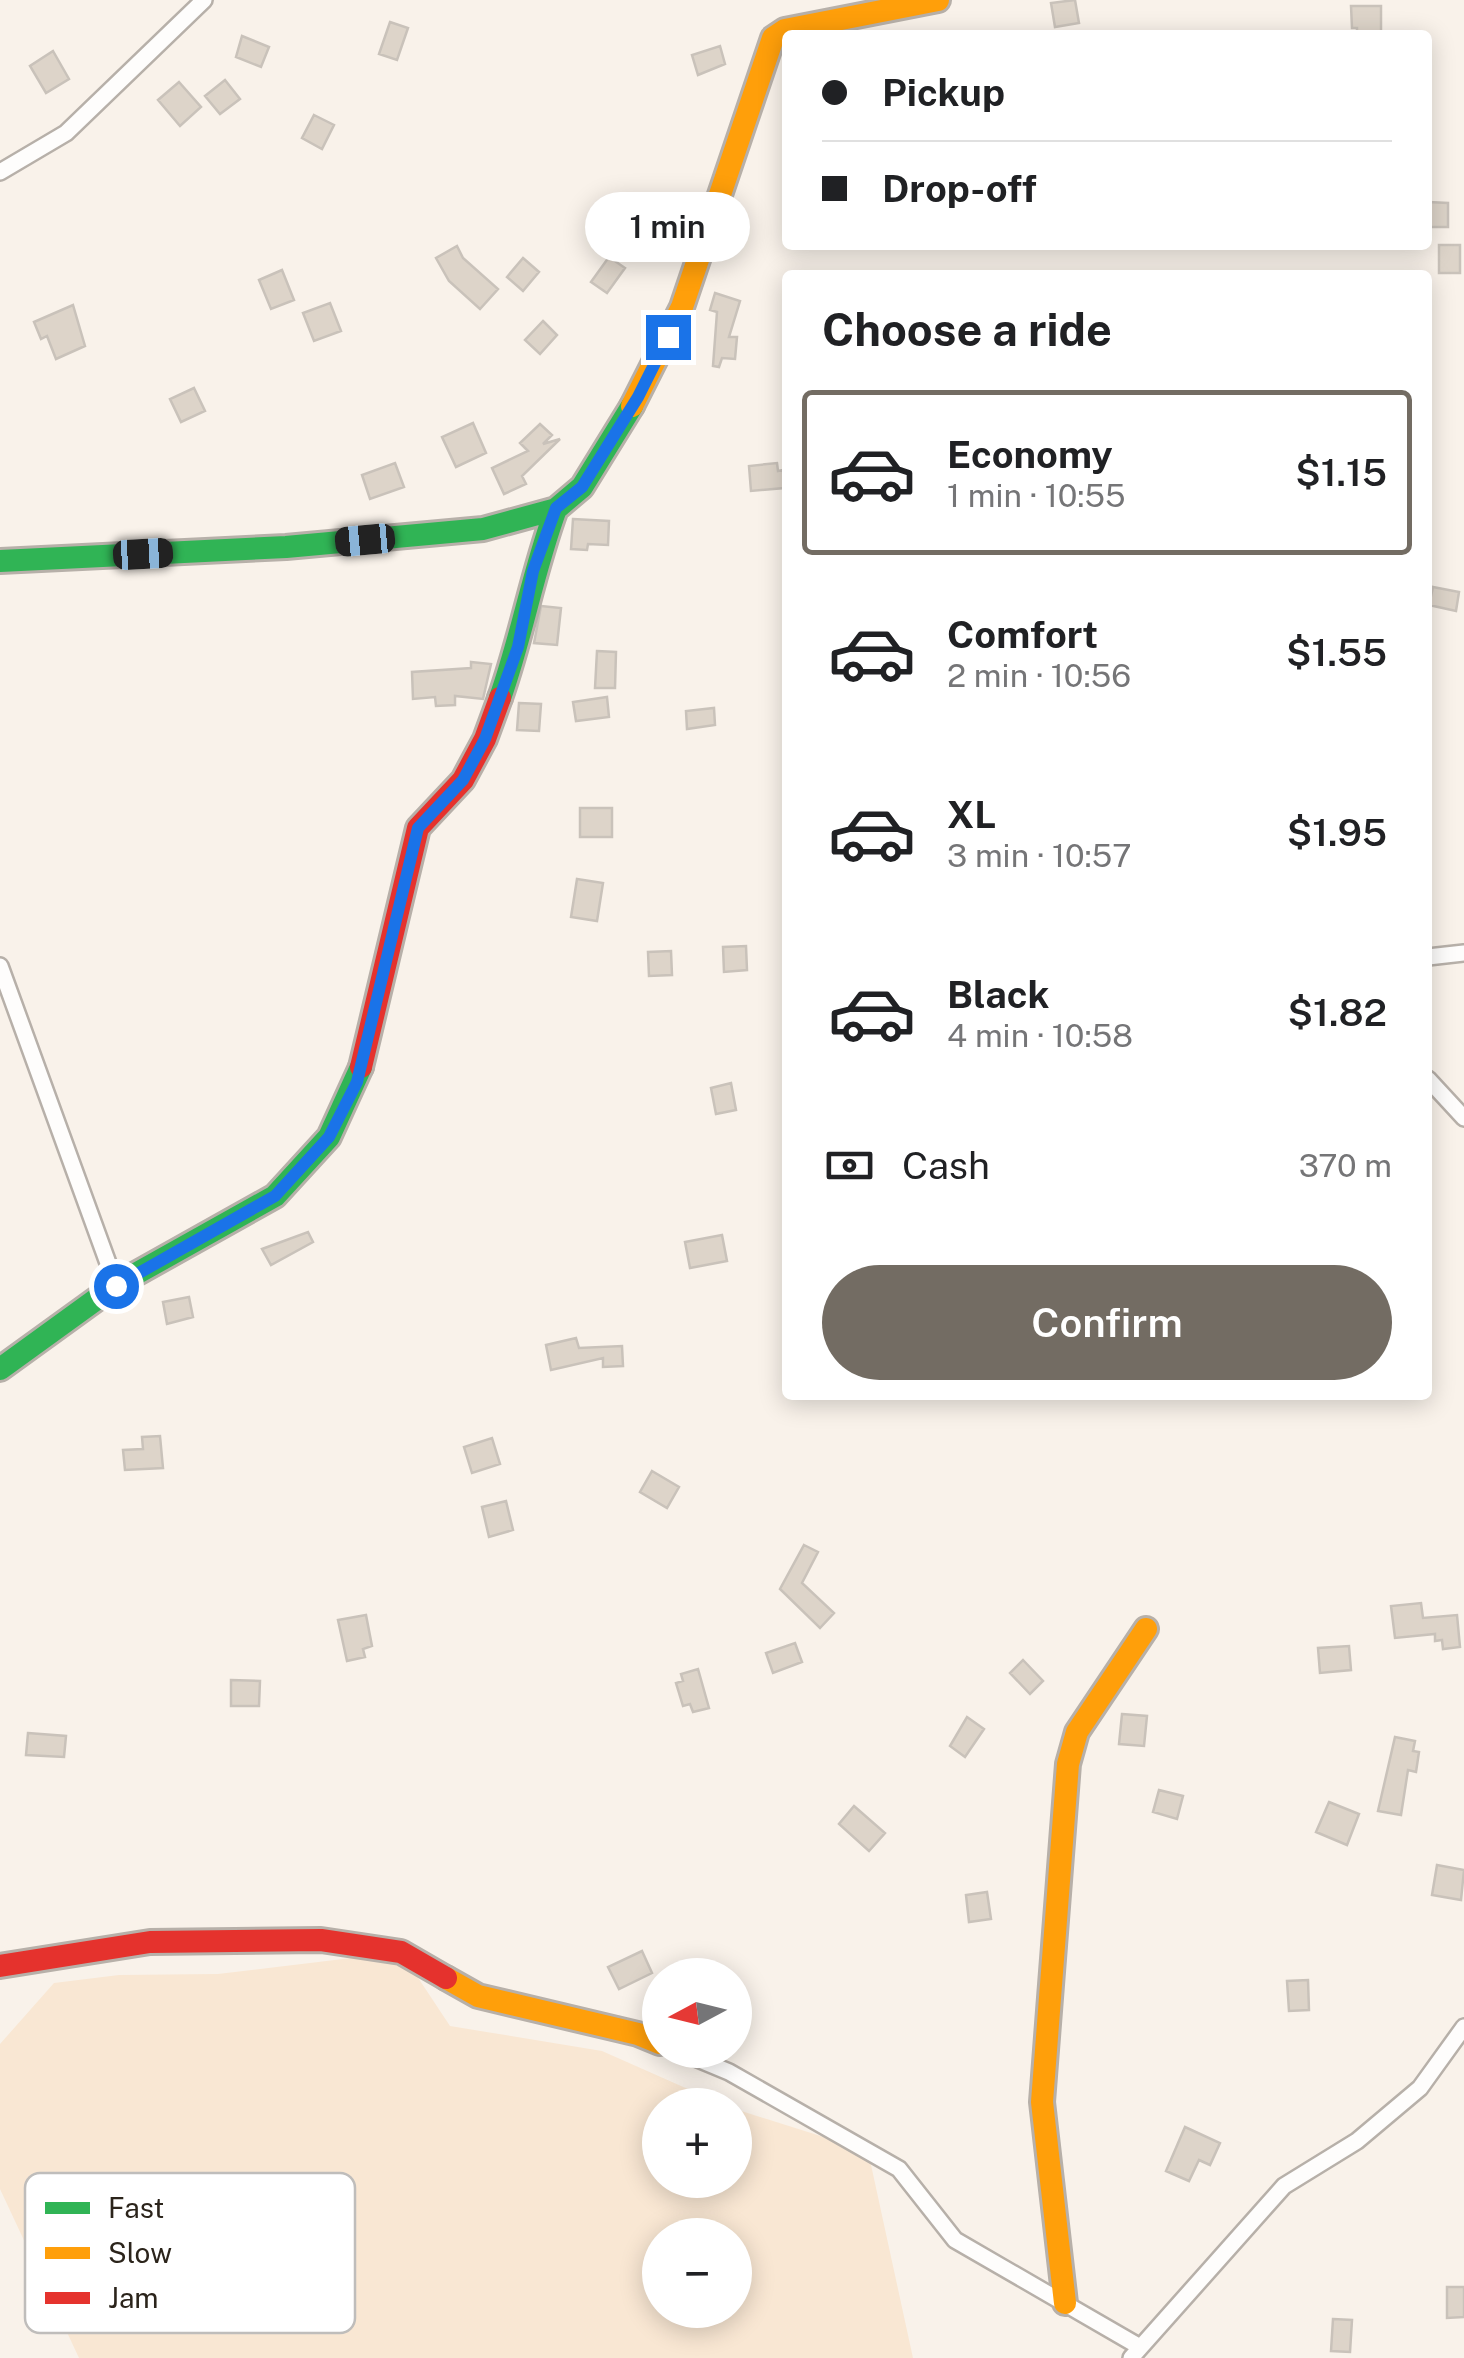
<!DOCTYPE html>
<meta charset="utf-8">
<style>
body{margin:0;font-family:"Public Sans",sans-serif;background:#f2f2f2;color:#202124;height:100vh;display:flex;flex-direction:column;font-size:38px;white-space:nowrap}
*{box-sizing:border-box;margin:0}
p{font-size:32px;color:#757577}
.icon{flex:none;width:55px;height:55px;fill:none;stroke:currentColor;stroke-width:2;stroke-linecap:round;stroke-linejoin:round}
.map{position:relative;flex:1;overflow:hidden}
.side{position:absolute;left:782px;top:270px;width:650px;height:1130px;display:flex;flex-direction:column;background:#fff;border-radius:10px;box-shadow:0 5px 25px #0003}
.side>*{flex:none}
.banner{position:absolute;left:782px;top:30px;width:650px;height:220px;border-radius:10px;box-shadow:0 5px 25px #0003;display:grid;align-content:center;height:220px;padding:0 40px;background:#fff}
.needle{width:65px;rotate:263deg}
.buttons{position:absolute;left:642px;top:1958px;display:grid;gap:20px}
.buttons a{display:grid;place-items:center;width:110px;height:110px;border-radius:50%;background:#fff;box-shadow:0 5px 25px #0003;font-size:50px}
.end{position:absolute;width:45px;height:45px;margin:-22px;border:12px solid #1a73e8;background:#fff;box-shadow:0 0 0 5px #fff}
.from{border-radius:50%}
.bubble{position:absolute;height:70px;border-radius:35px;background:#fff;box-shadow:0 5px 25px #0003;font-size:32px;font-weight:600;line-height:70px;text-align:center}
.car{position:absolute;width:30px;height:60px;margin:-30px -15px;border-radius:12px;box-shadow:0 0 8px 2px #0007;background:linear-gradient(#222 24%,#8ab4d8 0 40%,#222 0 76%,#8ab4d8 0 86%,#222 0)}
.banner b{display:flex;align-items:center;gap:35px;height:95px;font-size:38px}
.banner b+b{border-top:2px solid #e0e0e0}
.banner i{width:25px;height:25px;background:#202124}
ul{padding:0;list-style:none}
li{display:flex;align-items:center;gap:30px;height:165px;margin:0 20px 15px;padding:0 20px;border:5px solid transparent;border-radius:10px}
li div{flex:1}
li b{display:block;font-size:38px}
li em{font-style:normal;font-weight:600}
li.selected{border-color:#736c63}
li>.icon{width:90px;height:90px;stroke-width:1.5}
h2{padding:0 40px;font-size:45px;line-height:120px}
.pay{display:flex;align-items:center;gap:25px;height:110px;padding:0 40px;font-size:38px}
.pay p{margin-inline-start:auto}
.button{display:flex;gap:20px;margin-top:auto;padding:20px 40px}
.button a{flex:1;height:115px;border-radius:60px;background:#736c63;color:#fff;font-size:40px;font-weight:600;line-height:115px;text-align:center}
.map>svg:first-child{display:block}
.green{fill:#f9e7d3;fill-rule:evenodd}
.building{fill:#ddd4c9;stroke:#c9c2ba;stroke-width:2.5}
.lines{fill:none;stroke-linecap:round;stroke-linejoin:round}
.street-casing{stroke:#b7b0a9;stroke-width:20}
.fast-casing{stroke:#b7b0a9;stroke-width:28}
.slow-casing{stroke:#b7b0a9;stroke-width:28}
.jam-casing{stroke:#b7b0a9;stroke-width:28}
.street{stroke:#fefdfc;stroke-width:15}
.fast{stroke:#30b455;stroke-width:22}
.slow{stroke:#ff9f0a;stroke-width:22}
.jam{stroke:#e5322d;stroke-width:22}
.route{stroke:#1a73e8;stroke-width:12}
.key{fill:#fff;stroke:#bfbdbb;stroke-width:2.5}
.key-label{font-size:28px;fill:#2b241b}
</style>
<div class="map">
<svg width="1464" height="2358" viewBox="0 0 1464 2358">
<rect width="100%" height="100%" fill="#f9f2ea"/>
<path class="green" d="M401,1952L450,2026L602,2051L724,2105H660V2180H735V2109L868,2151L913,2358H79L0,2189V2044L54,1983L119,1975L218,1974ZM660,2235H735V2310H660Z"/>
<path class="building" d="M1075,0L1079,23L1055,27L1051,3Z
M1351,6H1381V35H1357V28H1352Z
M390,22L408,28L397,60L379,54Z
M242,36L269,47L261,67L236,57Z
M720,46L725,64L698,75L692,55Z
M53,51L69,79L46,93L30,66Z
M225,80L240,99L220,114L205,96Z
M179,82L201,107L180,126L158,100Z
M314,115L334,125L322,149L302,138Z
M633,201L650,212L635,234L619,224Z
M1428,202L1448,203V227H1428Z
M1439,245H1460V273H1439Z
M457,246L463,258L498,289L480,309L449,281L436,258Z
M609,257L625,268L607,293L591,282Z
M523,258L539,272L523,291L507,277Z
M282,270L294,300L271,309L259,280Z
M715,293L740,301L729,337H737L735,359L722,358L719,367L713,366L717,312L710,310Z
M330,303L341,331L314,341L303,313Z
M73,305L85,346L56,359L47,336L41,339L34,322Z
M543,321L557,335L540,354L525,340Z
M194,388L205,411L181,422L170,399Z
M473,423L486,453L456,467L442,437Z
M540,424L552,435L543,444L560,439L522,476L526,484L504,494L492,468L528,451L520,443Z
M395,463L404,487L370,499L362,475Z
M777,463L778,471L783,470L784,488L751,491L749,466Z
M573,519L609,521L608,545L588,544L587,550L571,549Z
M1433,587L1459,592L1456,611L1429,605Z
M541,606L561,608L557,645L534,643Z
M597,651L616,652L615,688H595Z
M471,662L491,664L483,699L455,696V705L436,706L435,697L413,699L412,672L471,668Z
M607,697L609,717L576,721L573,702Z
M519,703L541,704L539,731L517,730Z
M714,708L715,725L687,729L686,711Z
M580,808H612V837H580Z
M577,879L603,883L597,921L571,917Z
M746,946L747,970L724,972L723,947Z
M671,951L672,975L649,976L648,952Z
M731,1083L736,1110L716,1114L711,1088Z
M308,1232L313,1242L271,1265L262,1249Z
M722,1235L727,1261L690,1268L685,1242Z
M189,1297L193,1317L167,1324L163,1302Z
M576,1338L579,1348L622,1346L623,1366L603,1367V1358L551,1370L546,1345Z
M160,1436L163,1468L125,1470L123,1450L143,1449L142,1437Z
M492,1438L500,1464L472,1473L464,1447Z
M652,1471L679,1487L667,1508L640,1492Z
M506,1501L513,1530L489,1537L482,1507Z
M804,1545L818,1552L802,1583L834,1613L820,1628L780,1589Z
M1421,1603L1423,1618L1457,1615L1460,1647L1443,1649L1442,1640L1435,1641V1634L1395,1638L1391,1606Z
M366,1615L372,1646L363,1649L365,1657L347,1661L338,1620Z
M795,1643L802,1662L773,1673L766,1653Z
M1349,1646L1351,1670L1320,1673L1318,1648Z
M1023,1660L1043,1681L1030,1694L1010,1673Z
M698,1669L709,1708L693,1712L690,1704L683,1706L676,1683L683,1681L681,1674Z
M231,1680L260,1681L259,1706H231Z
M1122,1714L1147,1716L1144,1746L1119,1744Z
M967,1717L984,1729L965,1757L950,1746Z
M28,1733L66,1736L64,1757L26,1755Z
M1395,1737L1415,1741L1413,1751L1419,1752L1416,1772L1408,1770L1401,1815L1378,1811Z
M1159,1790L1183,1796L1177,1819L1153,1812Z
M1329,1802L1359,1814L1347,1845L1316,1832Z
M854,1806L885,1833L869,1851L839,1824Z
M1437,1865L1464,1870L1461,1900L1432,1895Z
M987,1892L991,1919L969,1922L966,1895Z
M642,1951L652,1973L619,1989L608,1967Z
M1308,1980L1309,2010L1289,2011L1287,1981Z
M1185,2127L1220,2143L1210,2165L1199,2160L1189,2181L1166,2171Z
M1447,2287H1464V2317L1447,2318Z
M1333,2319L1352,2320L1350,2352L1331,2351Z"/>
<g class="lines">
<g class="street-casing">
<path id="street" d="M0,172L66,133L204,0
M1428,957L1464,953
M0,966L116,1285
M1428,1079L1464,1118
M676,2050L729,2072L899,2169L955,2240L1140,2347
M1131,2358L1284,2186L1357,2141L1420,2088L1464,2027"/>
</g>
<g class="fast-casing">
<path id="fast" d="M0,561L286,547L483,529L556,509L582,487L632,406
M500,698C522,636 533,571 556,509
M0,1369L116,1285L275,1196L329,1137L361,1067"/>
</g>
<g class="slow-casing">
<path id="slow" d="M632,406L682,307L773,38L785,30L938,0
M446,1978L478,1996L638,2034L660,2043
M1065,2303L1042,2102L1068,1764L1077,1732L1146,1629"/>
</g>
<g class="jam-casing">
<path id="jam" d="M361,1067L418,828L463,780L485,739L500,698
M0,1966L150,1942L321,1940L401,1952L446,1978"/>
</g>
<use href="#street" class="street"/>
<use href="#fast" class="fast"/>
<use href="#slow" class="slow"/>
<use href="#jam" class="jam"/>
</g>
<g class="lines">
<path class="route" d="M116,1286L275,1196L329,1137L357,1082L418,828L463,780L485,739L518,647L533,571L556,508L582,487L638,397L668,337"/>
</g>
<rect x="25" y="2173" width="330" height="160" rx="15" class="key"/>
<rect x="45" y="2202" width="45" height="12" fill="#30b455"/>
<rect x="45" y="2247" width="45" height="12" fill="#ff9f0a"/>
<rect x="45" y="2292" width="45" height="12" fill="#e5322d"/>
<g class="key-label">
<text x="108" y="2218">Fast</text>
<text x="108" y="2263">Slow</text>
<text x="108" y="2308">Jam</text>
</g>
</svg>
<div class="buttons">
<a><svg class="needle" viewBox="-14 -14 28 28"><path d="M0-13l5 13h-10z" fill="#e53935"/><path d="M0 13l5-13h-10z" fill="#757577"/></svg></a>
<a>+</a>
<a>−</a>
</div>
<i class="end from" style="left:116px;top:1286px"></i>
<i class="end" style="left:668px;top:337px"></i>
<div class="bubble" style="left:585px;top:192px;width:165px">1 min</div>
<i class="car" style="left:365px;top:540px;rotate:265deg"></i>
<i class="car" style="left:143px;top:554px;rotate:87deg"></i>
<div class="banner">
<b><i class="from"></i>Pickup</b>
<b><i></i>Drop-off</b>
</div>
<section class="side">
<h2>Choose a ride</h2>
<ul>
<li class="selected"><svg class="icon" aria-label="car" viewBox="0 0 24 24"><path d="M5 17H2v-5l4-1 3-4h7l3 4 3 1v5h-3M9 17h6M6 11h13"/><circle cx="7" cy="17" r="2"/><circle cx="17" cy="17" r="2"/></svg><div><b>Economy</b><p>1 min · 10:55</p></div><em>$1.15</em></li>
<li><svg class="icon" aria-label="car" viewBox="0 0 24 24"><path d="M5 17H2v-5l4-1 3-4h7l3 4 3 1v5h-3M9 17h6M6 11h13"/><circle cx="7" cy="17" r="2"/><circle cx="17" cy="17" r="2"/></svg><div><b>Comfort</b><p>2 min · 10:56</p></div><em>$1.55</em></li>
<li><svg class="icon" aria-label="car" viewBox="0 0 24 24"><path d="M5 17H2v-5l4-1 3-4h7l3 4 3 1v5h-3M9 17h6M6 11h13"/><circle cx="7" cy="17" r="2"/><circle cx="17" cy="17" r="2"/></svg><div><b>XL</b><p>3 min · 10:57</p></div><em>$1.95</em></li>
<li><svg class="icon" aria-label="car" viewBox="0 0 24 24"><path d="M5 17H2v-5l4-1 3-4h7l3 4 3 1v5h-3M9 17h6M6 11h13"/><circle cx="7" cy="17" r="2"/><circle cx="17" cy="17" r="2"/></svg><div><b>Black</b><p>4 min · 10:58</p></div><em>$1.82</em></li>
</ul>
<div class="pay"><svg class="icon" aria-label="cash" viewBox="0 0 24 24"><path d="M3 7h18v10H3z"/><circle cx="12" cy="12" r="2"/></svg>Cash<p>370 m</p></div>
<div class="button"><a>Confirm</a></div>
</section>
</div>
